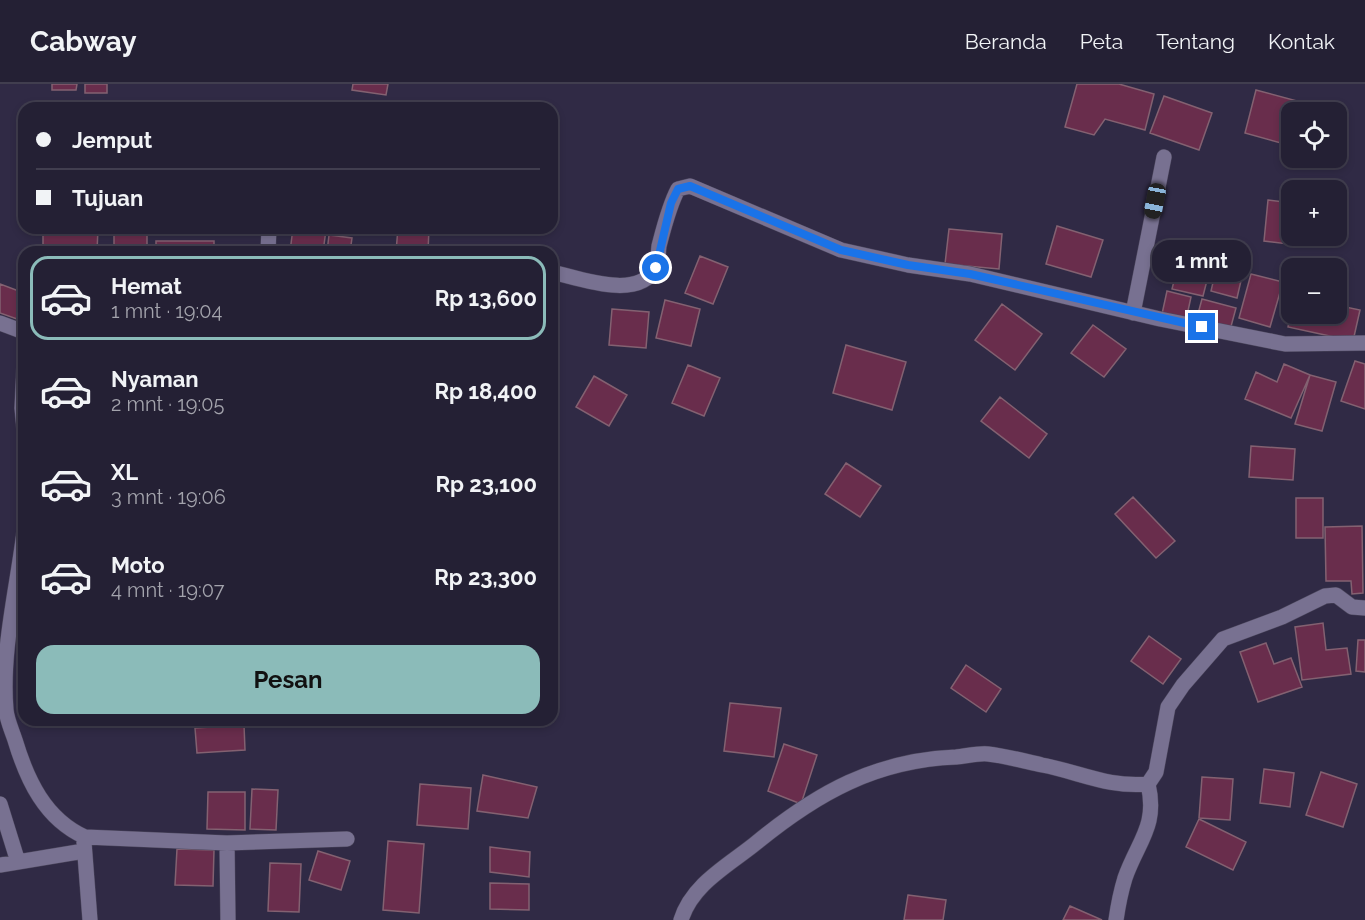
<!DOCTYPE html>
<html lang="id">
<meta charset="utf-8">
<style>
body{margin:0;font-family:Raleway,sans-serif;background:#302d40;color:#f1f3f6;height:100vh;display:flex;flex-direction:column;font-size:22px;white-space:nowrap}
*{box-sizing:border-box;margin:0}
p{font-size:20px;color:#a3a3ac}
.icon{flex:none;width:33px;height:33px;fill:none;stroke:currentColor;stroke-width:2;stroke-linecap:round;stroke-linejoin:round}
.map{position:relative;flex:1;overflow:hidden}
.sheet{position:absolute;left:18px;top:162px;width:540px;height:480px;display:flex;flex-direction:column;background:#242034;border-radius:18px;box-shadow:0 3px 9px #0003,0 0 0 2px #413e4f}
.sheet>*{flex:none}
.banner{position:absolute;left:18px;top:18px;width:540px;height:132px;border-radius:18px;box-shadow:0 3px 9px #0003,0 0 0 2px #413e4f;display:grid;align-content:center;height:132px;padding:0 18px;background:#242034}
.buttons{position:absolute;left:1281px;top:18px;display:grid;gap:12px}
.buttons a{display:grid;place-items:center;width:66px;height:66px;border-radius:12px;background:#242034;box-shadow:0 3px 9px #0003,0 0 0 2px #413e4f;font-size:30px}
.end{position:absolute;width:27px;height:27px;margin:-14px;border:8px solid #1a73e8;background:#fff;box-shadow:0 0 0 3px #fff}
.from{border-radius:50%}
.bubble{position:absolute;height:42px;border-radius:18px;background:#242034;box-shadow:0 3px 9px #0003,0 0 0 2px #413e4f;font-size:20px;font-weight:700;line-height:42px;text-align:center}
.car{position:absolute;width:18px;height:36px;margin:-18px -9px;border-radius:8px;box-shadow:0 0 4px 2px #0007;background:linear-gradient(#222 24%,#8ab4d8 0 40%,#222 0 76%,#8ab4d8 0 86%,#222 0)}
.banner b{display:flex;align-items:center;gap:21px;height:57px;font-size:22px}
.banner b+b{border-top:2px solid #413e4f}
.banner i{width:15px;height:15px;background:#f1f3f6}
ul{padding:10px 0 0;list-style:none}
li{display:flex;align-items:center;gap:18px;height:84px;margin:0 12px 9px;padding:0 6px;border:3px solid transparent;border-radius:18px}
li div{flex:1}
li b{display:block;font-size:22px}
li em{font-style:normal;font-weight:700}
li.on{border-color:#8bbbb9}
li>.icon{width:54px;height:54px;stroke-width:1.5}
.cta{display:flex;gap:12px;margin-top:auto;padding:12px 18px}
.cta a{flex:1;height:69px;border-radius:18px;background:#8bbbb9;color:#111;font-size:24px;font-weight:700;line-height:69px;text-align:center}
header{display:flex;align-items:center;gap:36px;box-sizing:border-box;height:84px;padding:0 30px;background:#242034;border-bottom:2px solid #413e4f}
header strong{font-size:28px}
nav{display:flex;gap:33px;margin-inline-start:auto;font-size:21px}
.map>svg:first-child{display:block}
.building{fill:#692d4c;stroke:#836171;stroke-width:1.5}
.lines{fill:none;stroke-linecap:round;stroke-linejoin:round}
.minor-casing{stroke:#4c475d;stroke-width:16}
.minor{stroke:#787191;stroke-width:15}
.route{stroke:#1a73e8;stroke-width:8}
</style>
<header>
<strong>Cabway</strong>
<nav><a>Beranda</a><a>Peta</a><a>Tentang</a><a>Kontak</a></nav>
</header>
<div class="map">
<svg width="1365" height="836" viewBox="0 0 1365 836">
<rect width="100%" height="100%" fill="#302a45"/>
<path class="building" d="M52,0H77L76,6H52Z
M85,0H107V9H85Z
M353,0H388L386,11L352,6Z
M1077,0H1119L1154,10L1145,46L1105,35L1094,51L1065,43Z
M1256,6L1323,24L1322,28H1292V62L1245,49Z
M1164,12L1212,29L1199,66L1150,49Z
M1268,116L1292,119V152H1298L1297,161L1264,157Z
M1057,142L1103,156L1091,193L1046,180Z
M43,144H98L97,168H43Z
M293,144L326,146L323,168H290Z
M398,144H429L428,168H396Z
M949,145L1002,150L999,185L945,180Z
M114,146H147V168H114Z
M329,151L352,154L350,168H327Z
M156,157H214V168H156Z
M1183,161L1214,169L1203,212L1172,205Z
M1220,169L1246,175L1237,214L1211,207Z
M700,172L728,183L713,220L685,209Z
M1251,190L1283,198L1270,243L1239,234Z
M0,200L24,209L17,235L0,229Z
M1167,207L1191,213L1186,236L1162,230Z
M1202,215L1236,224L1230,246L1196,237Z
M665,216L700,225L691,262L656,254Z
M1002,220L1042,250L1015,286L975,256Z
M1336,221L1360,226L1353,257L1288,243L1292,225V230H1336Z
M612,225L649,228L646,264L609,261Z
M1093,241L1126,265L1104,293L1071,269Z
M846,261L906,278L892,326L833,309Z
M1355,277L1365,280V325L1341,317Z
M1284,280L1310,291L1291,334L1245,315L1256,288L1277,298Z
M688,281L720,294L704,332L672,319Z
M1310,291L1336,298L1322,347L1295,340Z
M594,292L627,311L609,342L576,323Z
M1000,313L1047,350L1029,374L981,337Z
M1251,362L1295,365L1293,396L1249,393Z
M846,379L881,402L860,433L825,410Z
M1133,413L1175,457L1156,474L1115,430Z
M1296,414H1323V454H1296Z
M1362,442L1363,509L1352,510L1351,497H1326L1325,443Z
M1323,539L1326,566L1347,564L1351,590L1302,596L1295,543Z
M1149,552L1181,575L1163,600L1131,577Z
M1358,556H1365V588L1356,587Z
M1266,559L1274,580L1291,574L1302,603L1258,618L1240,568Z
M966,581L1001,605L986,628L951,604Z
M730,619L781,624L774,673L724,667Z
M244,641L245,666L197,669L195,644Z
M784,660L817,671L801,720L768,707Z
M1264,685L1294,689L1290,723L1260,719Z
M1321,688L1357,700L1343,743L1306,731Z
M483,691L537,703L528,734L477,727Z
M1202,693L1233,695L1230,736L1199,734Z
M420,700L471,704L468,745L417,741Z
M252,705L278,706L276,746L250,745Z
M208,708H245V746L207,745Z
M1199,735L1246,758L1233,786L1186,763Z
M388,757L424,760L419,829L383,826Z
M490,763L530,768L529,793L490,788Z
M177,765L214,766L213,802L175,801Z
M318,767L350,777L341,806L309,796Z
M270,779L301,780L299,828L268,827Z
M490,799L529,800V826L490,825Z
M908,811L946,816L943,836H904Z
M1070,822L1102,836H1063Z"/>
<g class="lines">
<g class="minor-casing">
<path id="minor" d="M268,168L269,144
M552,188C579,194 639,217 655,184C659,178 658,169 659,162C664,143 669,122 678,105L690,102L841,166L908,181L970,190L1160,235L1285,260L1365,259
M1133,229L1164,73
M0,239L24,248
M24,283L22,324L24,345
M24,448C17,506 1,567 6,626C7,636 12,647 15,656C27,696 45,735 85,753L227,759L347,755
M0,720L18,778L84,767
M84,758L90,836
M227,759L228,836
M0,781L18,778
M681,836C692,800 729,781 756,759C817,709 876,676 956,673C967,672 978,669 988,670C1006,672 1024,677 1042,681C1079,688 1109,704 1148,700L1156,688L1168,623L1183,601L1223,555L1282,533L1325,512L1336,511L1352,523L1365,524
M1116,836C1118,822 1121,807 1125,794C1138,757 1158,742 1148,700"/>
</g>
<use href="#minor" class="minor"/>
</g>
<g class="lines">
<path class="route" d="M656,184L671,119L678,105L690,102L841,166L908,181L970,190L1202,243"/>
</g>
</svg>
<div class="buttons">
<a><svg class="icon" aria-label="locate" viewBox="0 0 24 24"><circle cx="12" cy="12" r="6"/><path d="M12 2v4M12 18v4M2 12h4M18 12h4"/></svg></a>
<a>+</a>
<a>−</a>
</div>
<i class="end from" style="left:656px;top:184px"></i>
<i class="end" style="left:1202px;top:243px"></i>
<div class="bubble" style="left:1152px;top:156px;width:99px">1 mnt</div>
<i class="car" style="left:1155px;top:117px;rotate:191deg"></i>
<div class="banner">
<b><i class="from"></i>Jemput</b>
<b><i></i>Tujuan</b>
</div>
<section class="sheet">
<ul>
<li class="on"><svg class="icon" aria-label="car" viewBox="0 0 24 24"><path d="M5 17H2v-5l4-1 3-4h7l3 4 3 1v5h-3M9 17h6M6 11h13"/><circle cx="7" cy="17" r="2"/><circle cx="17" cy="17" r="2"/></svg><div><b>Hemat</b><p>1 mnt · 19:04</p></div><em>Rp 13,600</em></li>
<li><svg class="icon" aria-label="car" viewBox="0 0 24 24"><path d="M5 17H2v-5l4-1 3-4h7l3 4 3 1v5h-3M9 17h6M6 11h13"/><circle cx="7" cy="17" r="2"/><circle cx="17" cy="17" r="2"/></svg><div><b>Nyaman</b><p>2 mnt · 19:05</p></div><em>Rp 18,400</em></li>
<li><svg class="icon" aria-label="car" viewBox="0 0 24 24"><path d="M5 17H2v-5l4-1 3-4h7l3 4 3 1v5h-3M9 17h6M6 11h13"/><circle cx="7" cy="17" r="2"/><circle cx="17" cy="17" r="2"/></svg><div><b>XL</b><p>3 mnt · 19:06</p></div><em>Rp 23,100</em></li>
<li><svg class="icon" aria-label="car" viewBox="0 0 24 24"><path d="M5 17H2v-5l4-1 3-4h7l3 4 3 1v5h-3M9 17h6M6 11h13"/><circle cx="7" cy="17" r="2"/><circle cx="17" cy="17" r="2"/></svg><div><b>Moto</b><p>4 mnt · 19:07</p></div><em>Rp 23,300</em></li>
</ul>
<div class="cta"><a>Pesan</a></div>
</section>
</div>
